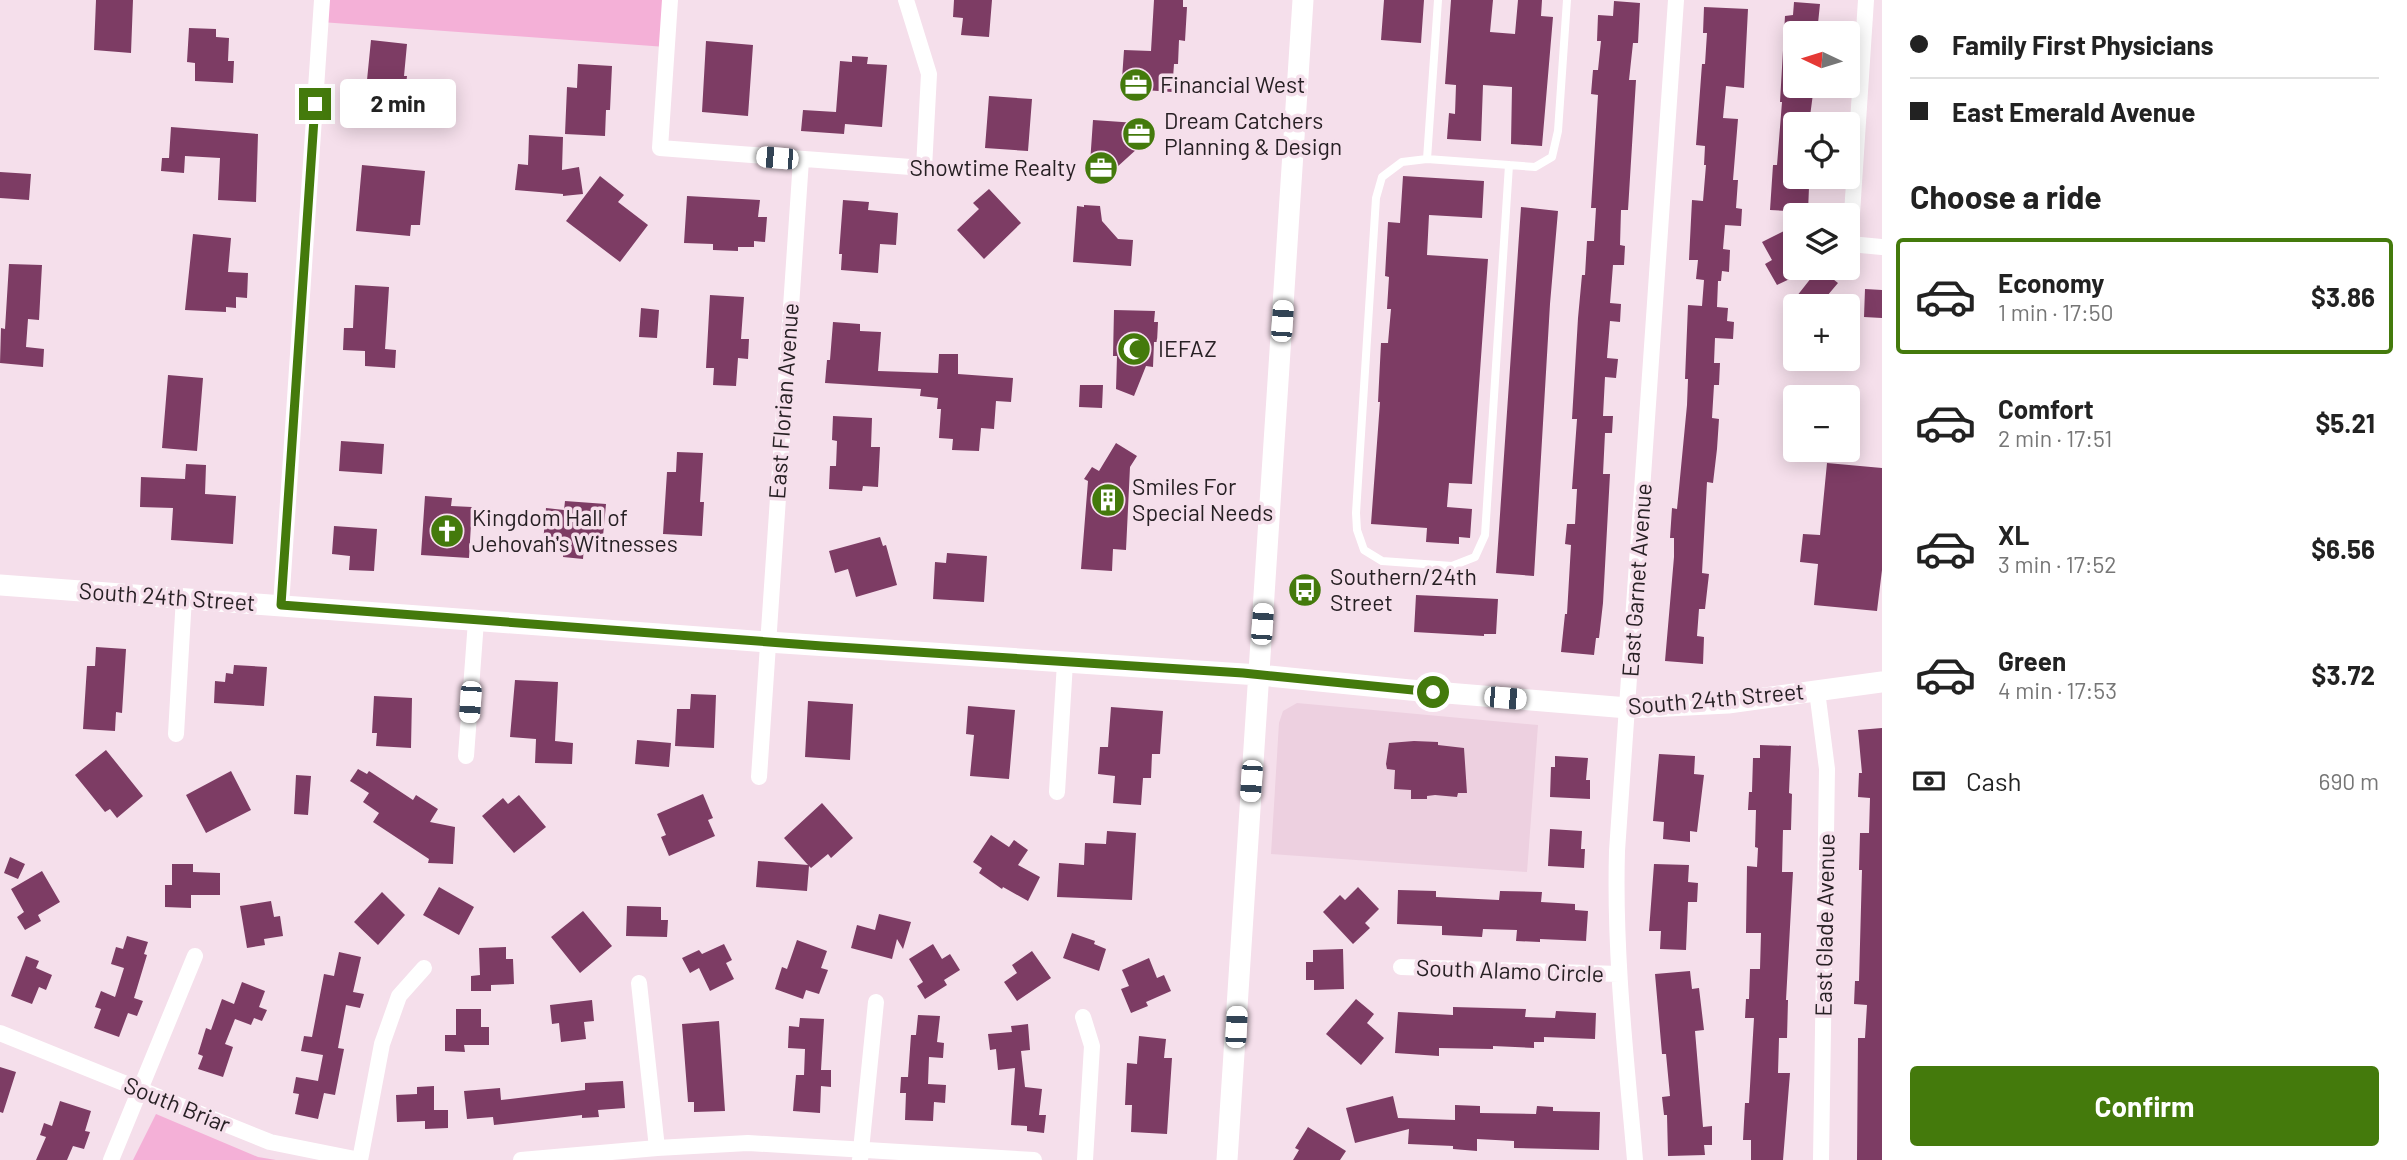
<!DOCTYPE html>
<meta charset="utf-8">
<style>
body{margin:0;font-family:Barlow,sans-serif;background:#f2f2f2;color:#222;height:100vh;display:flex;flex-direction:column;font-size:26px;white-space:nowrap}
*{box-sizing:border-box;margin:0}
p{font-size:23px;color:#767676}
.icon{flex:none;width:38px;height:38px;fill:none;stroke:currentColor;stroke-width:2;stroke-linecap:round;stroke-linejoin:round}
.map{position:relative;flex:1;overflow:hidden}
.sheet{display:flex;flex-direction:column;background:#fff;width:525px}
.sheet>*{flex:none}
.banner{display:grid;align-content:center;height:154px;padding:0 28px;background:#fff}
.needle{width:46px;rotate:274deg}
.controls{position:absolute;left:1783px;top:21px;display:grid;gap:14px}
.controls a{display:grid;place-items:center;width:77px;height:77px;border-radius:7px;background:#fff;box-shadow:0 4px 18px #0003;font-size:35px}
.end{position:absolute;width:32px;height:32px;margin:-16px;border:9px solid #447a0c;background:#fff;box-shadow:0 0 0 4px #fff}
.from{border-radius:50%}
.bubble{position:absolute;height:49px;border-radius:7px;background:#fff;box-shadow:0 4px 18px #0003;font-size:23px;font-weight:700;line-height:49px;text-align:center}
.car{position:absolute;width:21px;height:42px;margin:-21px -10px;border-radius:9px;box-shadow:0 0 5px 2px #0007;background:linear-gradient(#fff 24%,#345 0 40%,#fff 0 76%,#345 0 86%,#fff 0)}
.banner b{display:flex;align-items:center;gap:24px;height:66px;font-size:26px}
.banner b+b{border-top:2px solid #e0e0e0}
.banner i{width:18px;height:18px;background:#222}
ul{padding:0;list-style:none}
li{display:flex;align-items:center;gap:21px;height:116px;margin:0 14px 10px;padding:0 14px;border:4px solid transparent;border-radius:7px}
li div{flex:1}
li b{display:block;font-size:26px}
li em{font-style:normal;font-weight:700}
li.current{border-color:#447a0c}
li>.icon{width:63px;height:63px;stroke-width:1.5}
h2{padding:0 28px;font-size:32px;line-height:84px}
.pay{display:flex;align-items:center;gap:18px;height:77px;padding:0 28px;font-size:26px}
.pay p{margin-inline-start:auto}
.button{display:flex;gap:14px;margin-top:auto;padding:14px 28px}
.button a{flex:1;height:80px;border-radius:7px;background:#447a0c;color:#fff;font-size:28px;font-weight:700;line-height:80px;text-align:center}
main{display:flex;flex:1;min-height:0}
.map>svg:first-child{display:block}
.built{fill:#edd0e0}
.green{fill:#f4b0d7}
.building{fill:#7d3c64}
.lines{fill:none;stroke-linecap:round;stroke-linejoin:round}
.lane{stroke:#fff;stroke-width:8}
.street{stroke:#fff;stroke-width:16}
.secondary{stroke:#fff;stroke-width:21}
.route{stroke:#447a0c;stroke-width:9}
.labels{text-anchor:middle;stroke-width:7;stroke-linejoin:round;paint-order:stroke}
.poi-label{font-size:23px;fill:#272024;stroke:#f5dfeb;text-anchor:start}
.street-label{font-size:23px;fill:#272024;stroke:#f5dfeb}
</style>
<main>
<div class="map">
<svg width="1882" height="1160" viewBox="0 0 1882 1160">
<rect width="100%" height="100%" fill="#f5dfeb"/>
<path class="built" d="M1297,703L1538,725L1527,872L1271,854L1279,723L1283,711Z"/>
<path class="green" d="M322,0H670L666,47L321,22Z
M156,1114L258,1157L276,1160H133Z"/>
<path class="building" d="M96,0H133L131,53L94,50Z
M954,0H992L989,37L961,35L963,18L953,17Z
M1154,0H1183V7H1187L1185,41L1179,40L1178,64H1174L1172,92L1131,89V79H1122L1124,50L1151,51Z
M1384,0H1424L1421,43L1381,40Z
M1451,0H1493L1490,32L1515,34L1518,0H1542L1541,16L1553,17L1542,146L1511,144L1512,87L1483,85L1481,141L1447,139L1449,113L1455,114L1456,85L1445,84Z
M1614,1L1640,3L1638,43H1633L1629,80H1636L1628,210H1621L1620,245L1625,246L1624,265H1613L1610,303L1621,304L1620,322L1610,321L1607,358L1618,359L1616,378L1605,377L1603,416H1613L1612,433H1605L1603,474H1610L1603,603L1599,638H1596L1594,655L1561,652L1565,614H1567L1571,545L1565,544L1567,524H1575L1577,489H1572L1577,419H1572L1578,318L1582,275H1585L1587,241H1594L1596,208H1591L1598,95L1591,94L1593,70H1598L1601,41H1597L1598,15L1613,16Z
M1794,2L1820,4L1817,33H1796V86H1814L1809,124H1796V177H1801V186L1809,187L1808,212L1770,210L1773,165H1777L1782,102H1780L1785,16L1793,15Z
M1704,7L1748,9L1744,88L1726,86L1723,118L1738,119L1733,180H1738L1736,208L1742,209L1741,226L1725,225L1723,249L1730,250L1729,272L1722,271L1721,281H1718L1717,307L1728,308L1727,321L1734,322L1733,339L1715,338L1714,363H1720L1719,385H1714L1712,418L1719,419L1717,449L1713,483L1707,482L1702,573L1709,574L1705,609H1699L1697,636L1704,637L1703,664L1665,661L1674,557V538H1670L1672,508L1677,509L1687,405L1688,379H1685L1688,305L1702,306L1704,280L1696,279L1698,260H1689L1692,200L1703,201L1706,165H1704L1705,146L1696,145L1702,64H1705L1707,33H1703Z
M189,28L216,29V37L229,38L228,61H234L233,83L195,81V63L187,62Z
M371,40L407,44L404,76H407L403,114L362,110L363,90H366Z
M706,41L753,45L748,116L702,112Z
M852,56L868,57L867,64L887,65L882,127L845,124L844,134L801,131L803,110L836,112L840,61L852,62Z
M578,64L612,66L610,110H606L605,136L565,134L567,87L577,88Z
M989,96L1032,99L1028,151L985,148Z
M1093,120L1151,124L1150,147L1138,148L1116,168L1113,179L1089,178Z
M171,127L258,134L256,202L218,200L220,158L185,156L184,173L161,171L162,158H169Z
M529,135L563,137L562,170L579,167L583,194L563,196V194L515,190L518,164L528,165Z
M362,165L425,171L420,225H411L410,236L356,231Z
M0,172L31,174L29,200L0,198Z
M600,176L624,195L618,202L648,225L620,262L566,221Z
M1403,176L1484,181L1482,218L1429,215L1427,255L1488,259L1472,484L1449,483L1447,507L1472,509L1470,538L1459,537V544L1426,542L1427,528L1371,524L1380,402H1378L1381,343H1388L1391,309H1387L1389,277L1385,276L1388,222L1400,223Z
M989,189L1021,223L984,259L957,230L979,209L973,203Z
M687,196L760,200L758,217H767L765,242L754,241V247H738V251L713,250V244L684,243Z
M843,200L869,202L868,210L898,213L896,245L880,244L878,273L841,270L842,254H839Z
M1084,205L1100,206L1102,221L1118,239L1133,240L1131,266L1073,262L1077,206L1084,207Z
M1521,207L1558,211L1550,304L1534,576L1496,573Z
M1796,225V276L1777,285L1765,264L1772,260L1762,242Z
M193,234L231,238L228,272L248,273L247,298L236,297V308L226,307V312L185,310Z
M9,264L42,265L39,320L28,319L26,347L44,349L43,367L0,363L1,328L5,329Z
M1819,268L1838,283L1827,296L1840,306H1789Z
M355,285L389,287L385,349L396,350L395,368L365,366V351L343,350L344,328H353Z
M1865,289L1882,290V318L1864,317Z
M710,295L744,297L741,339H749L748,359L738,358L736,386L713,385L714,368H706Z
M641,308L659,310L657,338L639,337Z
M1114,310L1155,311L1154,322H1158L1157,342H1154L1153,367L1146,366L1134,396L1116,389L1117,356H1113Z
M833,322L860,324V331L881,332L878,371L938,373L939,354H958V374L1013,378L1011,402L996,401L994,429L981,428L979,451L952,450L953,439L939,438L941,409H937L938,398L920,396L921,389L825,383L827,360H830Z
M168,375L203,378L197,451L162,448Z
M1080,385H1103L1102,408L1079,407Z
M833,416L872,418L871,447H880L878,487L863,486L862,491L829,489L830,466H836L837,441L832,440Z
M341,441L384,444L382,474L339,471Z
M1116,443L1137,456L1130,467L1126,550L1113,549L1112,571L1081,569L1088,481L1084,479L1092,467L1099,471Z
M677,452L703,453L700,502H704L702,536L663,534L667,472H676Z
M1827,463L1882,468V570L1877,611L1814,605L1818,564L1800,562L1803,534L1820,535Z
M186,464L206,465L205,494L236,496L233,544L171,540L173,508L140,507L141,477L185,479Z
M425,496L452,498L451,506L472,507L469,558L421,555Z
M565,501L606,504L602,547L584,546L583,559L563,557L564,545L543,543L546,508L564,510Z
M334,526L377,529L374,571L349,570L350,556L332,554Z
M880,537L883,546L886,545L897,585L856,597L848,569L835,573L829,551Z
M947,553L987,556L984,602L933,599L935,562L946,563Z
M1416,595L1498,599L1496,634H1484V636L1414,632Z
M96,647L126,649L122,713L116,712L115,731L83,729L87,666H95Z
M234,665L267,667L264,706L214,703L215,681L225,682L226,673L233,674Z
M515,680L558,682L555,741L573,743L572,764L535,763L536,739L510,737Z
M691,694L716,695L714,748L675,746L677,709H690Z
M374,696L412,698L411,748L376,746L377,733H372Z
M808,701L853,704L850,760L805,757Z
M968,706L1015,710L1009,779L970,776L974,735L966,734Z
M1111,707L1163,711L1160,754H1152L1151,778H1143L1141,805L1113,803L1115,776L1098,774L1100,747H1108Z
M1882,728V1160H1857L1858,1038H1865L1867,1005L1854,1004L1855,981H1859L1862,870H1859L1860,833H1869L1870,798L1858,797L1859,773H1862L1858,730Z
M637,740L671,743L669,767L635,764Z
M1414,741L1438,742V745L1464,748L1467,793H1458L1457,797L1435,795L1427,796V799H1411V790L1394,789L1395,770L1387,769L1386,764L1389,743Z
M1760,745L1791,746L1789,793L1792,794L1791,830H1783L1782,872H1793L1786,1000H1788L1787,1038H1779L1778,1073H1790L1783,1160H1751V1140H1743L1745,1103H1749L1754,1018H1745L1746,999H1749L1750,969H1760L1761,933H1746L1747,866L1757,867L1758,848L1755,847L1756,810H1748L1749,792H1752L1753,758H1760Z
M106,750L143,796L117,818L110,809L105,812L75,775Z
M1659,754L1695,756L1694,774L1704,775L1697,832L1690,831V842L1663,839L1664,822L1653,821Z
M1555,756L1588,758L1586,780H1590V799L1550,797L1551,767H1555Z
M358,769L367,774L369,771L413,800L416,795L438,809L430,822L455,827L453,864L428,863L429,859L373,822L379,813L363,802L369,793L350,781Z
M231,771L251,810L206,833L186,795Z
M296,775L311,776L308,815L294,814Z
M703,794L713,818L708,820L715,836L669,856L661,837L666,835L657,814Z
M519,795L546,827L514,853L482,816L503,798L508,804Z
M822,803L853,838L831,858L828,854L811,868L809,866L807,891L756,887L758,861L808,865L784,838Z
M1550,829L1582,831L1581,849H1585L1584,868L1548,866Z
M1107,831L1136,833L1132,900L1057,897L1059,863L1084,865L1085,843L1106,844Z
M991,835L1009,847L1014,840L1028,850L1018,865L1040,877L1028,901L1003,887L1002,889L979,873L982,868L973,862Z
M10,857L25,864L18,879L4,873Z
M172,864H193V872L220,873V895H191V908L165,907V885H172Z
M1654,864L1689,865L1688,882L1698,883L1697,902H1688L1686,950L1660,949L1661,931H1649Z
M42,871L60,902L38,915L41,921L25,930L17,917L24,912L11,889Z
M439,887L474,907L459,935L423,915Z
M1358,887L1379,909L1365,923L1370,928L1353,944L1323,912L1340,895L1345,900Z
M1398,890L1436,891V897L1499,900L1500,891L1542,892L1541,902L1575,904V910L1588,911L1586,941L1540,939V942L1516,941L1517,930L1483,929L1482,937L1442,935V926L1397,924Z
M382,892L405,915L378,945L354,922Z
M271,901L274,917L280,916L283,936L264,939L265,945L247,948L240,906Z
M627,906L661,907V920H668L667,937L626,936Z
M583,911L612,946L580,973L551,937Z
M879,914L911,922L903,949L897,939L892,959L851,948L857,925L875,930Z
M1072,933L1095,941L1094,944L1106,949L1099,971L1063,958Z
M127,936L148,942L144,954L147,955L134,998L143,1001L137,1016L128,1013L119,1037L94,1028L101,1009L95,1007L101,991L115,997L124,968L111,964L116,947L123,949Z
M797,940L827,951L821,968L828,970L819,994L806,990L803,999L775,989L782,967L787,969Z
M724,944L732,960L726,963L734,979L710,991L699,968L690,973L682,958L699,950L702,954Z
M933,944L942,959L950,954L960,970L944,980L947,985L925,999L917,986L923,982L909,959Z
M506,947V959H513L514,984L491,985V991H471V976L480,975L479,948Z
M1343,949L1344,989L1314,990V980H1306V962H1313V950Z
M1032,951L1051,978L1017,1001L1004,982L1017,973L1012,965Z
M339,952L361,957L353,992L364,994L360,1008L346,1005L338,1048L344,1049L335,1095L324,1093L318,1119L295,1114L299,1094L293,1093L296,1077L318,1081L323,1055L301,1051L304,1036L312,1037L324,974L334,976Z
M26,956L39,961L36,968L52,975L46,990L39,987L32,1004L11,996Z
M1149,958L1157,978L1164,975L1171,991L1146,1002L1148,1006L1131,1013L1121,989L1129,986L1122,970Z
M1690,971L1692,989L1699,988L1704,1030L1695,1031L1703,1127L1712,1126V1145H1704L1705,1155L1668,1156L1667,1115H1664L1662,1097L1670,1096L1666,1054H1662L1655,974Z
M242,982L265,991L259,1007L267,1010L262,1021L254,1018L251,1025L235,1019L225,1044L233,1047L223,1077L198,1069L203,1056L198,1054L206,1028L211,1030L222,999L234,1004Z
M1356,999L1374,1014L1367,1023L1384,1038L1361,1065L1326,1034Z
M592,1000L594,1021L584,1022L586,1039L561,1042L559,1023L552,1024L550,1005Z
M1453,1007L1526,1009L1525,1017L1555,1018L1556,1011L1596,1013L1595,1039L1544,1037V1042H1534V1048L1493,1046V1049L1439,1048V1056L1395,1053L1398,1012L1453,1015Z
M456,1009H481V1027H489V1045H464L465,1052L445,1051V1035H456Z
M918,1015L940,1016L937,1042L944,1043L943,1058L929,1057L928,1084L946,1085L945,1103L934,1102L933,1121L905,1120L906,1093H900L901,1077H908L911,1035H916Z
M800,1018L824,1019L821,1070H831V1087L821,1086L820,1113L793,1111L796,1075H804L805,1049L788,1048L789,1026L799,1027Z
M719,1021L725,1111L694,1112V1102H688L682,1024Z
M1028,1024L1030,1050L1021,1051L1025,1087L1042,1089L1039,1115H1046L1044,1133L1027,1131V1126L1011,1125L1015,1068L998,1070L996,1049L990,1050L988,1034L1012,1032L1011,1026Z
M1139,1036L1166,1039L1164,1058H1172L1167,1134L1131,1132L1132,1105H1125L1127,1063L1137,1064Z
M0,1067L16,1072L3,1113L0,1112Z
M623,1081L625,1108L598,1110L599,1117L582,1118V1115L494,1125L493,1117L467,1119L464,1091L500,1088L501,1100L585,1090V1083Z
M434,1086V1110H448V1128L425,1129V1121L397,1122L396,1095L417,1094V1087Z
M1393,1096L1398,1118L1455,1120V1105L1480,1106V1113L1536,1114L1537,1106L1553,1107V1111L1600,1112L1599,1150L1514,1148V1141L1477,1139V1151L1453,1149V1146L1408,1144L1409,1129L1355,1143L1346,1108Z
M60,1101L91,1111L85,1131L90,1132L84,1149L73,1146L67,1160H36L46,1137L40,1135L44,1123L52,1126Z
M1308,1127L1346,1151L1340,1160H1293L1299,1150L1295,1148Z"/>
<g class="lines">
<path class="lane" d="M1427,159L1438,0
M1509,165L1485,535L1475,557L1452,566L1382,561L1364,550L1357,530L1356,513L1376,198L1382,177L1402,162L1427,159L1535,167L1552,157L1558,131L1567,0"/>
<path class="street" d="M670,0L660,148L924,168L929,74L906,0
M1866,0L1850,244L1882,247
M281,605L322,0
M1817,691L1827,769L1821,1160
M176,734L184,597
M466,756L476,621
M759,777L801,160
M1057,792L1065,663
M1401,967L1619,974
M639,983L657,1148
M1083,1017L1092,1046L1085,1160
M0,1033L270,1142L360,1160
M111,1160L195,956
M360,1160L382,1044L399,996L424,968
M521,1160L657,1148L748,1143L1034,1160
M860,1160L876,1002
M1635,1160C1626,1057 1614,954 1617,851L1676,0"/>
<path class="secondary" d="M0,585L768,642L1259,675L1410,690L1628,708L1728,703L1882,682
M1227,1160L1303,0"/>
</g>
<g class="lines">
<path class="route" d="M315,104L281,605L822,646L1243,673L1433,692"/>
</g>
<defs>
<g id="office-disc" transform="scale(1.75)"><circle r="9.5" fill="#447a0c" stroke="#f5dfeb"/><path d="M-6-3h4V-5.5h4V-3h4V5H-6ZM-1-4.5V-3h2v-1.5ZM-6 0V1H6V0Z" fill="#fff"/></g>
<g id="mosque-disc" transform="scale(1.75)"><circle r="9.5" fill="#447a0c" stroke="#f5dfeb"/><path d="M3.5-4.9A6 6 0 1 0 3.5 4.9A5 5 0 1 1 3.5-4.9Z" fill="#fff"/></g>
<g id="building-disc" transform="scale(1.75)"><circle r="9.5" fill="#447a0c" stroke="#f5dfeb"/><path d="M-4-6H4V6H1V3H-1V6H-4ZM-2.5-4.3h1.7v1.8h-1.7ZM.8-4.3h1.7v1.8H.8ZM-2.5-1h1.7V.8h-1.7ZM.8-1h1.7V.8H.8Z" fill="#fff"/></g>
<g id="church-disc" transform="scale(1.75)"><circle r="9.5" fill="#447a0c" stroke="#f5dfeb"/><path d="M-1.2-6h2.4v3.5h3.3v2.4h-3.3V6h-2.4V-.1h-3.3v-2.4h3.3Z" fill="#fff"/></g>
<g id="bus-disc" transform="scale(1.75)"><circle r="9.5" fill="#447a0c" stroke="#f5dfeb"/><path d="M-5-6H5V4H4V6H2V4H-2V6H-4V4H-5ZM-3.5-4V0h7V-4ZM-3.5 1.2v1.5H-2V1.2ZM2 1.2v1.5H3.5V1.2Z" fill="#fff"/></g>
</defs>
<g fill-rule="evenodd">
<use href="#office-disc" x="1136" y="85"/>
<use href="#office-disc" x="1139" y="134"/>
<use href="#office-disc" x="1101" y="168"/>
<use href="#mosque-disc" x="1134" y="349"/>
<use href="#building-disc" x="1108" y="500"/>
<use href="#church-disc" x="447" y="531"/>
<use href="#bus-disc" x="1305" y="590"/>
</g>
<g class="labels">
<g class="poi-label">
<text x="1160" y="93">Financial West</text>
<text x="1164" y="129">Dream Catchers<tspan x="1164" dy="26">Planning &amp; Design</tspan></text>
<text x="1076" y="176" text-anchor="end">Showtime Realty</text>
<text x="1158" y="357">IEFAZ</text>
<text x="1132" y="495">Smiles For<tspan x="1132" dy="26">Special Needs</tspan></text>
<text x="472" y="526">Kingdom Hall of<tspan x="472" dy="26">Jehovah's Witnesses</tspan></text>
<text x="1330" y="585">Southern/24th<tspan x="1330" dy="26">Street</tspan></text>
</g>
<g class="street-label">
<text transform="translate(784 401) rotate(-86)" y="8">East Florian Avenue</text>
<text transform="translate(1637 580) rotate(-86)" y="8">East Garnet Avenue</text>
<text transform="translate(167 597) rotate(4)" y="8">South 24th Street</text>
<text transform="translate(1716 699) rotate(-5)" y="8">South 24th Street</text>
<text transform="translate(1825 925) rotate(-89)" y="8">East Glade Avenue</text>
<text transform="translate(1510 971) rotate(2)" y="8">South Alamo Circle</text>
<text transform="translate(177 1105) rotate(22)" y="8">South Briar</text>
</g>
</g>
</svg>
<div class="controls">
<a><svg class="needle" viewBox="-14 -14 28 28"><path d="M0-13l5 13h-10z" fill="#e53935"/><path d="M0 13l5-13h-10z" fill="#767676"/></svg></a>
<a><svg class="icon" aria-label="locate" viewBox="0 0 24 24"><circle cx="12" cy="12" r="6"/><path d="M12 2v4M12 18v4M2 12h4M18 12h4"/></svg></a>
<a><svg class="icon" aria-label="layers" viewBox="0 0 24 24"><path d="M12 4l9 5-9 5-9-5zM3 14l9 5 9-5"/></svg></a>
<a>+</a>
<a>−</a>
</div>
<i class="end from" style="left:1433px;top:692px"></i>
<i class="end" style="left:315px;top:104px"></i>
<div class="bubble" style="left:340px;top:79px;width:116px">2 min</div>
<i class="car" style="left:777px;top:158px;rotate:275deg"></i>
<i class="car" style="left:1282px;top:321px;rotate:4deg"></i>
<i class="car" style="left:1262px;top:624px;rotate:4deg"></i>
<i class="car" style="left:1505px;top:698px;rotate:95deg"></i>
<i class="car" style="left:470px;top:702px;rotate:184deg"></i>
<i class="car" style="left:1251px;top:781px;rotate:184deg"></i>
<i class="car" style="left:1236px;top:1027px;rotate:3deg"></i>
</div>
<section class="sheet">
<div class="banner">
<b><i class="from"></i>Family First Physicians</b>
<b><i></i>East Emerald Avenue</b>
</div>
<h2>Choose a ride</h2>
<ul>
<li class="current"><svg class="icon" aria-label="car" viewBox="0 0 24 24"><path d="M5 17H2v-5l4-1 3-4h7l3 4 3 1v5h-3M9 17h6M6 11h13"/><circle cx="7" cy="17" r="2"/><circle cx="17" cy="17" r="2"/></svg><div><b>Economy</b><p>1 min · 17:50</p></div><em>$3.86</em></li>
<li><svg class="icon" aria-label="car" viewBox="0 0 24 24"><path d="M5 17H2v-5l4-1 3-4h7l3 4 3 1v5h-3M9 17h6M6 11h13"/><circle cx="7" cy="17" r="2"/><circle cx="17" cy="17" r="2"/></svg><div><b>Comfort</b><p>2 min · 17:51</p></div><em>$5.21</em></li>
<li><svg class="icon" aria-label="car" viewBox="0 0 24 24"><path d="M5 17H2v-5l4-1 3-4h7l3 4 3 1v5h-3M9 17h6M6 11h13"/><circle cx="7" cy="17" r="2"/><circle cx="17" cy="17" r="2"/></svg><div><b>XL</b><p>3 min · 17:52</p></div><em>$6.56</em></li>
<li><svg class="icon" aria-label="car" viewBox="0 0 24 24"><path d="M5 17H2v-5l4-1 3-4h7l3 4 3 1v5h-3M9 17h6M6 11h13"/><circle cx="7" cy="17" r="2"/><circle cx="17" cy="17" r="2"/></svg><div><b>Green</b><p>4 min · 17:53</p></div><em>$3.72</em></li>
</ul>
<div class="pay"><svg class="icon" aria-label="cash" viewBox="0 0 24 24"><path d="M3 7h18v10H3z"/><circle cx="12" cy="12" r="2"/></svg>Cash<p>690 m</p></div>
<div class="button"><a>Confirm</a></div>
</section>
</main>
